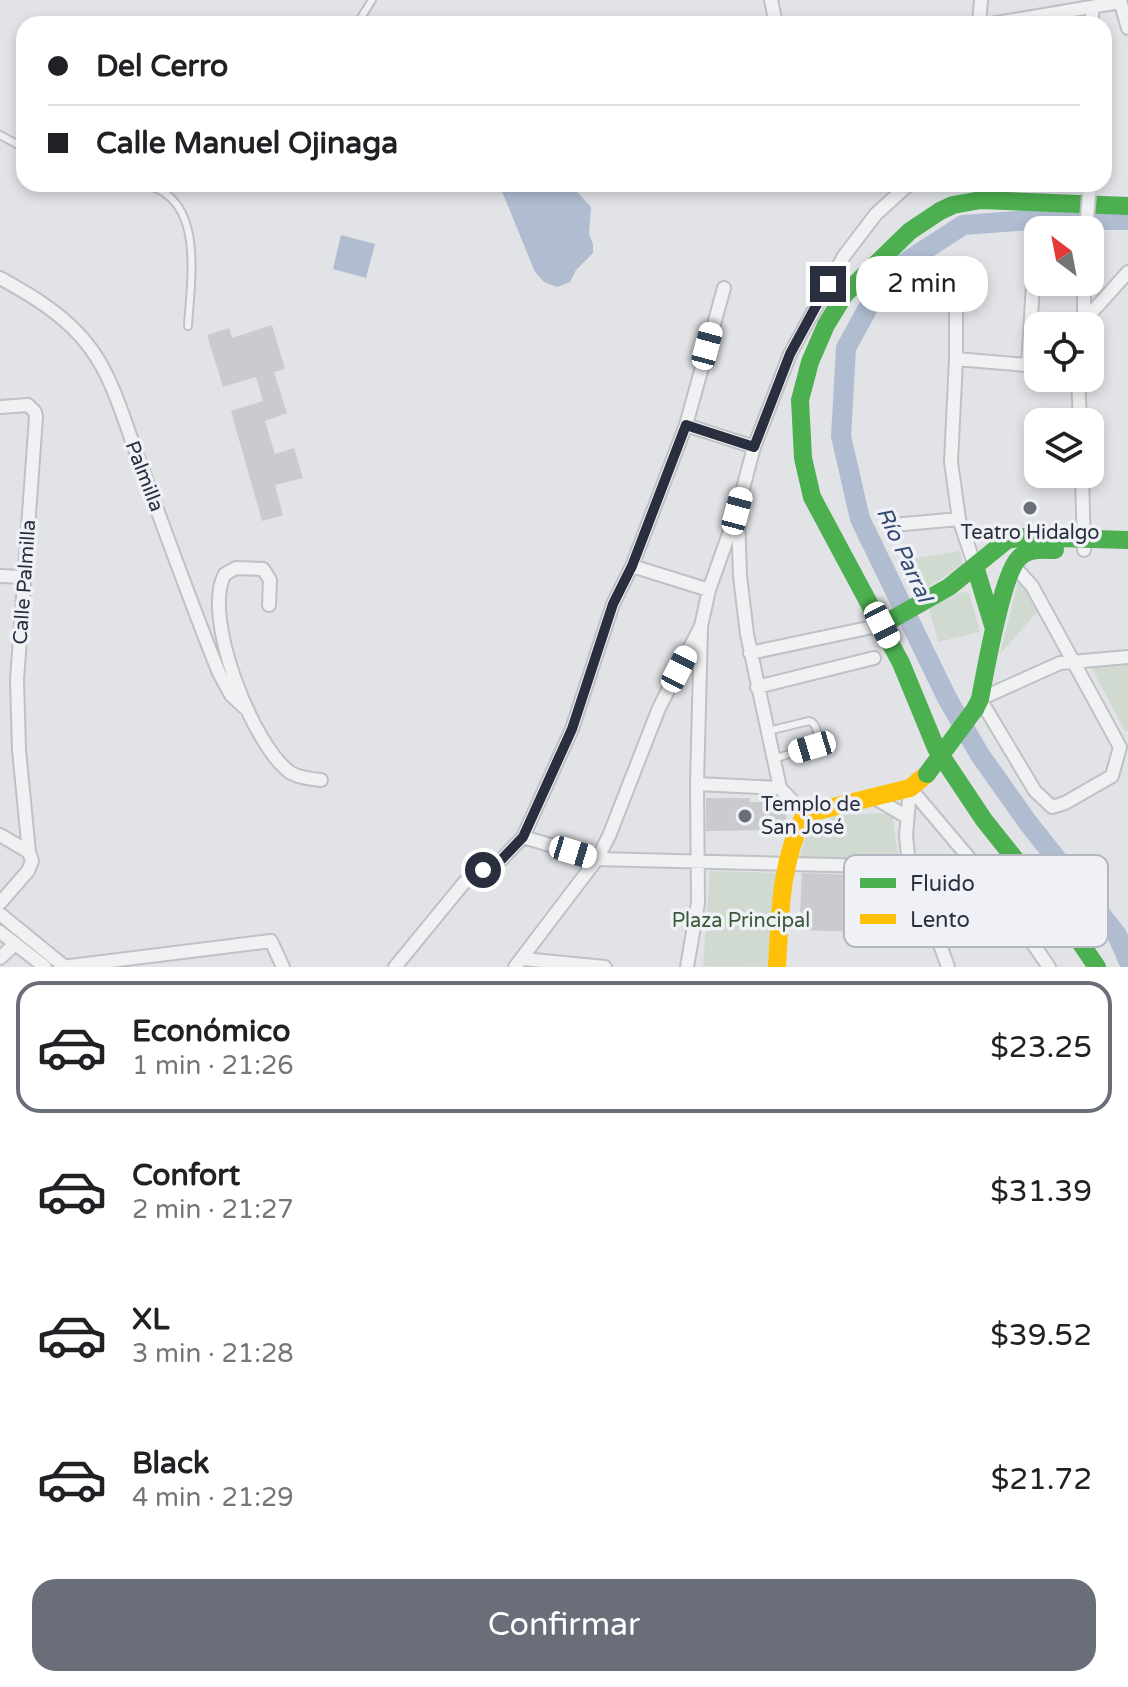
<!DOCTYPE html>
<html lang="es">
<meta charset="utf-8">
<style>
body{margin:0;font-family:"Varela Round",sans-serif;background:#f2f2f2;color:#202124;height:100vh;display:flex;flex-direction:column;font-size:30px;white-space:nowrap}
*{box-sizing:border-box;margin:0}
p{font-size:26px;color:#757577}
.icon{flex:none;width:44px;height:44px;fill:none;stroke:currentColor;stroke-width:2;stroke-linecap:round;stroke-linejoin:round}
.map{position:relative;height:967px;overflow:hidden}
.drawer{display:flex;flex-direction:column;background:#fff;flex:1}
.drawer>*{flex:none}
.top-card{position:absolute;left:16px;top:16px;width:1096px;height:176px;border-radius:24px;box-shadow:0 4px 12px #0003;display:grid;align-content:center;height:176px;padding:0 32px;background:#fff}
.needle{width:52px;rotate:328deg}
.controls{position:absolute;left:1024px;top:216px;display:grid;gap:16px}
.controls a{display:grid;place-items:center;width:80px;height:80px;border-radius:16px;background:#fff;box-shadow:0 4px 12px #0003;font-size:40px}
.end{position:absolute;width:36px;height:36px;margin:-18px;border:10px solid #292f3f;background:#fff;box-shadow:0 0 0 4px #fff}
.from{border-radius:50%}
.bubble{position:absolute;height:56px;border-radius:24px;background:#fff;box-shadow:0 4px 12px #0003;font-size:26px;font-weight:600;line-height:56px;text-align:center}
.car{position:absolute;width:24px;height:48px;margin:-24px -12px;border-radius:10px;box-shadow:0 0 6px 2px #0007;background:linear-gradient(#fff 24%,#345 0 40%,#fff 0 76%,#345 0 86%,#fff 0)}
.top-card b{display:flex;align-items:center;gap:28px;height:76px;font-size:30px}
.top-card b+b{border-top:2px solid #e0e0e0}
.top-card i{width:20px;height:20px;background:#202124}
ul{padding:14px 0 0;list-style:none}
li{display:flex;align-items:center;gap:24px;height:132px;margin:0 16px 12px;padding:0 16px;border:4px solid transparent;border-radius:24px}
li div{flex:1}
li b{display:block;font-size:30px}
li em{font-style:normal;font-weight:600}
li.on{border-color:#696e79}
li>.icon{width:72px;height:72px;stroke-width:1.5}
.cta{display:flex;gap:16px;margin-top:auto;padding:16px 32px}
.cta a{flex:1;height:92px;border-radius:24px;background:#696e79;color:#fff;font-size:32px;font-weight:600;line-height:92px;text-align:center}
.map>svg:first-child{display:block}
.green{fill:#d0dad1}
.water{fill:#b0bcd0}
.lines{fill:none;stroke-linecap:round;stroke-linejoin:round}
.river{stroke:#b0bcd0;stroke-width:20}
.building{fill:#cacbce}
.lane-casing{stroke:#bfc1c4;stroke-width:10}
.street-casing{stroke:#bfc1c4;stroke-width:16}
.lane{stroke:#f0f1f3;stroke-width:6}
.street{stroke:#f0f1f3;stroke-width:12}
.fast{stroke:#4caf50;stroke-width:18}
.slow{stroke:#ffc107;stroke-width:18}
.street-bridge-casing{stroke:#bfc1c4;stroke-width:16;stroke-linecap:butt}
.street-bridge{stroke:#f0f1f3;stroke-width:12}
.fast-bridge{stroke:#4caf50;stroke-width:18}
.route{stroke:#292f3f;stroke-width:10}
.poi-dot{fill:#696e79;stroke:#eff1f6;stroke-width:3}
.labels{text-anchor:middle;stroke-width:7;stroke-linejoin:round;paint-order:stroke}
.street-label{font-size:20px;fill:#292f3f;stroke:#eff1f6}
.poi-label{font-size:20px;fill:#292f3f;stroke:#eff1f6}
.park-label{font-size:20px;fill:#3a5a36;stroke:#eff1f6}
.water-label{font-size:22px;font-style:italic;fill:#344a71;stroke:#eff1f6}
.key{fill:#eff1f6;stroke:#b4b7bf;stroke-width:2}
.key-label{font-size:22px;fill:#292f3f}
</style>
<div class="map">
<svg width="1128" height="967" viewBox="0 0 1128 967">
<rect width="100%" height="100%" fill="#e1e3e6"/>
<path class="green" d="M960,551L963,565L920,592L897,561Z
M1019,577L1038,611L1000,654Z
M961,592L969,593L980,632L938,642L929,607Z
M1128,664V731H1125L1091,667Z
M892,813L899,862L800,857L807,832L835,815Z
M710,871L778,873L772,967L703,966Z"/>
<path class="water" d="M499,184H570L591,207L589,234L593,244V253L576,270L570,282L557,287L544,282L535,272Z
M341,235L375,244L366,278L333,269Z"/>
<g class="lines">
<path class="river" d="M1128,220H1030L963,225L886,275L846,348L841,436L860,519L948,700L980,755L1029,824L1117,935L1128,960"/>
</g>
<path class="building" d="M272,325L285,369L274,372L287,413L265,421L275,454L294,448L303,478L275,485L283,515L262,521L231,411L263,401L256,377L223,387L207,335L229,328L232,338Z
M706,798H750V802H781L786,807V825L784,830L706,831Z
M802,873L857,875L862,932L799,930Z"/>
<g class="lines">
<g class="lane-casing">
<path id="lane" d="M357,24L372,0
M0,135L24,148
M140,184C206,193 191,277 188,326
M768,731L809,721C817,723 817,733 819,740L816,745L774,759"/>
</g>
<g class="street-casing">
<path id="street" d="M771,0L776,24
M1120,0L1128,28
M979,24L981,0
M991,24L1120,2
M1092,24V7
M0,278C33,296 68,317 91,349C113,379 124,420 137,455C164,528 190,601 219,673L231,695L245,708
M956,278V359L951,462L959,519L975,566
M1084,282V323
M1084,321L1128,272
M956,359L1038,366
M1028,365L1034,268
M1078,378L1080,422
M0,407L28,405L35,412L36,417L17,680L19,750L29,852
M686,425L754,447
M1082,474L1084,550
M738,516L740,576L747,634L780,788L805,814
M893,525L959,519
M1013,565L1032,586L1120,747
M632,566L709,590
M0,576L23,577
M269,605L270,580L263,569L236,568L225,574C201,615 253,747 291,773C300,778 311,779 321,780
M750,653L882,625
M757,687L874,658
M1120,747L1112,776L1065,803L1052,807L1035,791L980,699L1060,663L1128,657
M697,784L780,788
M910,788L992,885L1049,967
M910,788L906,836L908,855L948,967
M875,798L907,817
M0,835L29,852L32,861L28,871L0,903
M523,837L597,859L912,867
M0,914L65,967
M0,932L45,967
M0,958L15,944
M523,959L605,967
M62,967L271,941L283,967
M395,967L463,884L471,876L502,859L523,837L572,729L613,604L632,566L686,425L724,288
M515,967L597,859L609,836L659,708L701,626L709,590L737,511L754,447L790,354L844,256L876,214L909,184
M687,967L698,903L697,784L701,629"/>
</g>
<use href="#lane" class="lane"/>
<use href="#street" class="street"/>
<path class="fast" d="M975,566L994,629
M882,625L949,587L1007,540L1024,537L1128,540
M975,709L980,699C985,673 1002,574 1019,558C1028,548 1042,550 1055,550
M1097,967L1073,932L984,820L936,748L901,663L812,497L803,458L800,400L810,362L826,325L845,294L910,231L940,211L953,205L981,200L1128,206"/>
<path class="slow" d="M777,967C780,914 780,862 805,814L910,788L927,774"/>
<g class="street-bridge-casing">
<path id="street-bridge" d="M1086,230L1089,195"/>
</g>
<use href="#street-bridge" class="street-bridge"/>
<path class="fast-bridge" d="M927,774L975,709"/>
</g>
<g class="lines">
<path class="route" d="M483,870L502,859L523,837L572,729L613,604L632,566L686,425L754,447L790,354L828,284"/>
</g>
<g class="poi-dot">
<circle cx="1030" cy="508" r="8"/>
<circle cx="745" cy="816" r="8"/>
</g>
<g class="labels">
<g class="street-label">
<text transform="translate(145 476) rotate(69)" y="7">Palmilla</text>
<text transform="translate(24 582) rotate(-86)" y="7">Calle Palmilla</text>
</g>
<g class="poi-label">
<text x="1030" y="539">Teatro Hidalgo</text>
<text x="761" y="811" text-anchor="start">Templo de<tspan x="761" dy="23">San José</tspan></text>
</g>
<g class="park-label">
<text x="741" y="927">Plaza Principal</text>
</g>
<g class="water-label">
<text transform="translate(905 554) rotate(65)" y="8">Río Parral</text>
</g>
</g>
<rect x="844" y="855" width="264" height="92" rx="12" class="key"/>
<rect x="860" y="878" width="36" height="10" fill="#4caf50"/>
<rect x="860" y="914" width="36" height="10" fill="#ffc107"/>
<g class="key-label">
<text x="910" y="891">Fluido</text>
<text x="910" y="927">Lento</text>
</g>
</svg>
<div class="controls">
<a><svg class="needle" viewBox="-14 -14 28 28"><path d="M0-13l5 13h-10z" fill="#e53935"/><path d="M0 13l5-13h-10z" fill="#757577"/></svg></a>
<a><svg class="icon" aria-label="locate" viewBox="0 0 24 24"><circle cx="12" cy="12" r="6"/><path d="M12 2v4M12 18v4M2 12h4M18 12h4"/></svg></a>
<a><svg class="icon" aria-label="layers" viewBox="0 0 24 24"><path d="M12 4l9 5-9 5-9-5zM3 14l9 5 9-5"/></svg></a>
</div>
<i class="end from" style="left:483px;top:870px"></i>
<i class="end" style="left:828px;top:284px"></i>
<div class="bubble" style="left:856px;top:256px;width:132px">2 min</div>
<i class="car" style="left:707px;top:346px;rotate:15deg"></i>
<i class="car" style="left:737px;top:511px;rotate:15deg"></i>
<i class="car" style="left:882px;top:625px;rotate:153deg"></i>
<i class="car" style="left:679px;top:669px;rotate:27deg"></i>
<i class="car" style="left:812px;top:747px;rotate:253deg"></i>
<i class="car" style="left:573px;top:852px;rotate:107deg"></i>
<div class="top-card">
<b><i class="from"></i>Del Cerro</b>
<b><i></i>Calle Manuel Ojinaga</b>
</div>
</div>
<section class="drawer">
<ul>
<li class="on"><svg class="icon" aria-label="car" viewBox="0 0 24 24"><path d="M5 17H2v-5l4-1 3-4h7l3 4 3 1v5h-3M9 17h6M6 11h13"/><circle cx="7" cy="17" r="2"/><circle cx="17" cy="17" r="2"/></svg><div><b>Económico</b><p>1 min · 21:26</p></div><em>$23.25</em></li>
<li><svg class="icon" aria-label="car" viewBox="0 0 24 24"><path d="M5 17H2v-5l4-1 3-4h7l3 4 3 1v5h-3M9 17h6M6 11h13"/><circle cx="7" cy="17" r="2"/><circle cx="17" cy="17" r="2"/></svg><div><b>Confort</b><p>2 min · 21:27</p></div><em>$31.39</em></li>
<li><svg class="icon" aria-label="car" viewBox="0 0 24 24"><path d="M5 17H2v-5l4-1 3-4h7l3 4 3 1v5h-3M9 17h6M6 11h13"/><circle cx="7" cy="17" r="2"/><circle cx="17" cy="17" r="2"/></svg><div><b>XL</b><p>3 min · 21:28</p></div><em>$39.52</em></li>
<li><svg class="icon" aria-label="car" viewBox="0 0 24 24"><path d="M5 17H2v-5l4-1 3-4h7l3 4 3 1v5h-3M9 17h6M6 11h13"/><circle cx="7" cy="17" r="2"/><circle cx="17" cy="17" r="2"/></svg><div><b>Black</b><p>4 min · 21:29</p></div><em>$21.72</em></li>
</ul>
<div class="cta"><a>Confirmar</a></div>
</section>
